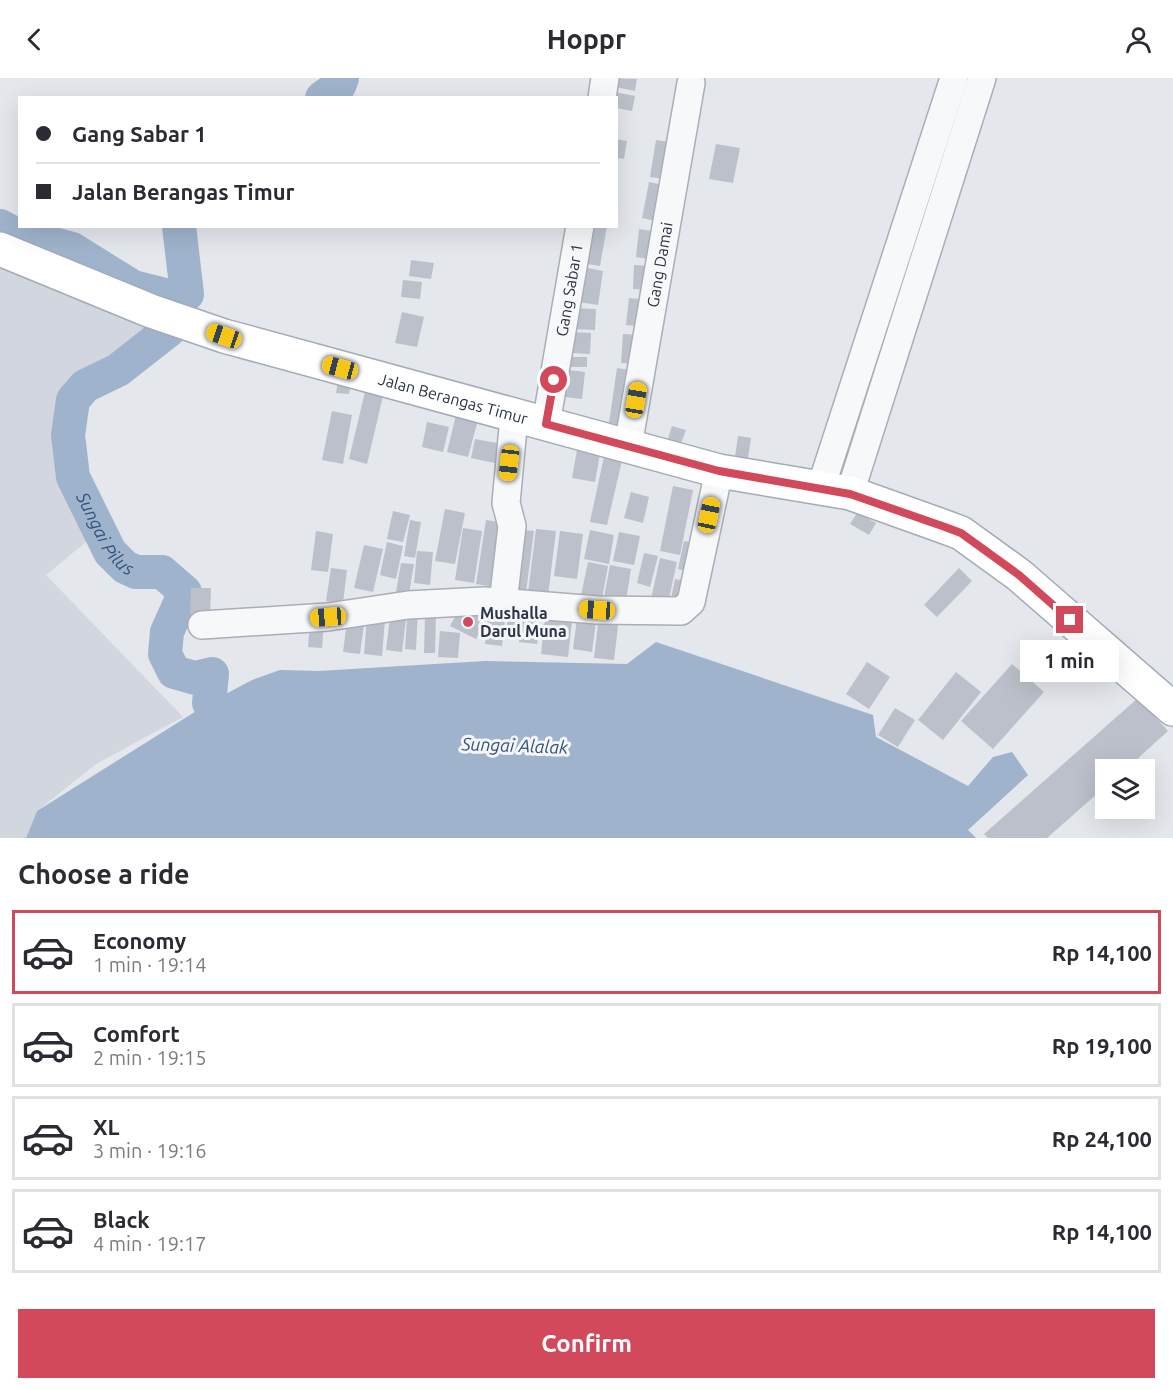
<!DOCTYPE html>
<meta charset="utf-8">
<style>
body{margin:0;font-family:Ubuntu,sans-serif;background:#f2f2f3;color:#2b2b33;height:100vh;display:flex;flex-direction:column;font-size:22px;white-space:nowrap}
*{box-sizing:border-box;margin:0}
p{font-size:20px;color:#7c7c81}
.icon{flex:none;width:33px;height:33px;fill:none;stroke:currentColor;stroke-width:2;stroke-linecap:round;stroke-linejoin:round}
.map{position:relative;height:760px;overflow:hidden}
.drawer{display:flex;flex-direction:column;background:#fff;flex:1}
.drawer>*{flex:none}
.hud{position:absolute;left:18px;top:18px;width:600px;height:132px;border-radius:0px;box-shadow:0 6px 24px #0002;display:grid;align-content:center;height:132px;padding:0 18px;background:#fff}
.controls{position:absolute;left:1095px;top:681px;display:grid;gap:12px}
.controls a{display:grid;place-items:center;width:60px;height:60px;border-radius:0px;background:#fff;box-shadow:0 6px 24px #0002;font-size:30px}
.end{position:absolute;width:27px;height:27px;margin:-14px;border:8px solid #d1495b;background:#fff;box-shadow:0 0 0 3px #fff}
.from{border-radius:50%}
.bubble{position:absolute;height:42px;border-radius:0px;background:#fff;box-shadow:0 6px 24px #0002;font-size:20px;font-weight:700;line-height:42px;text-align:center}
.car{position:absolute;width:18px;height:36px;margin:-18px -9px;border-radius:8px;box-shadow:0 0 4px 2px #0007;background:linear-gradient(#f5c518 24%,#345 0 40%,#f5c518 0 76%,#345 0 86%,#f5c518 0)}
.hud b{display:flex;align-items:center;gap:21px;height:57px;font-size:22px}
.hud b+b{border-top:2px solid #e1e1e2}
.hud i{width:15px;height:15px;background:#2b2b33}
ul{padding:0;list-style:none}
li{display:flex;align-items:center;gap:18px;height:84px;margin:0 12px 9px;padding:0 6px;border:3px solid #e1e1e2;border-radius:0px}
li div{flex:1}
li b{display:block;font-size:22px}
li em{font-style:normal;font-weight:700}
li.selected{border-color:#d1495b}
li>.icon{width:54px;height:54px;stroke-width:1.5}
h2{padding:0 18px;font-size:27px;line-height:72px}
.cta{display:flex;gap:12px;margin-top:auto;padding:12px 18px}
.cta a{flex:1;height:69px;border-radius:0px;background:#d1495b;color:#fff;font-size:24px;font-weight:700;line-height:69px;text-align:center}
header{display:flex;justify-content:space-between;align-items:center;height:78px;padding:0 18px;background:#fff;font-size:27px;font-weight:700}
.map>svg:first-child{display:block}
.built{fill:#d2d6de}
.water{fill:#9fb4cc}
.lines{fill:none;stroke-linecap:round;stroke-linejoin:round}
.river{stroke:#9fb4cc;stroke-width:34}
.building{fill:#bbc0ca}
.minor-casing{stroke:#a9aeb7;stroke-width:30}
.major-casing{stroke:#a3abb8;stroke-width:36}
.minor{stroke:#f7f8fa;stroke-width:27}
.major{stroke:#fff;stroke-width:33}
.route{stroke:#d1495b;stroke-width:8}
.poi-dot{fill:#d1495b;stroke:#f4f6f9;stroke-width:2}
.labels{text-anchor:middle;stroke-width:6;stroke-linejoin:round;paint-order:stroke}
.street-label{font-size:16px;fill:#2b3445;stroke:#f4f6f9}
.poi-label{font-size:16px;font-weight:bold;fill:#2b3445;stroke:#f4f6f9;text-anchor:start}
.water-label{font-size:18px;font-style:italic;fill:#34527a;stroke:#f4f6f9}
</style>
<header><svg class="icon" aria-label="back" viewBox="0 0 24 24"><path d="M15 5l-7 7 7 7"/></svg>Hoppr<svg class="icon" aria-label="person" viewBox="0 0 24 24"><circle cx="12" cy="8" r="4"/><path d="M4 21q1-7 8-7t8 7"/></svg></header>
<div class="map">
<svg width="1173" height="760" viewBox="0 0 1173 760">
<rect width="100%" height="100%" fill="#e4e7ec"/>
<path class="built" d="M0,183L169,252L73,305L57,339L59,399L87,463L46,497L183,639L96,686L37,733L26,760H0Z"/>
<path class="water" d="M656,564L873,637L876,659L968,708L993,679L1012,674L1028,697L968,752L976,760H26L37,733L209,625L252,602L280,592L318,593L485,583L627,586Z"/>
<g class="lines">
<g class="river">
<path d="M322,20L339,8L342,0"/>
<path d="M0,148L13,155L72,171L133,209L165,217L173,227"/>
<path id="s1" d="M179,148L187,216L173,227L169,252L118,292L85,308L73,322L68,357L73,399L110,474L125,489L136,494H162L185,514L167,554L165,576L174,594L195,600L212,596L209,625L234,666"/>
</g>
</g>
<path class="building" d="M611,0L637,1L635,13L610,8Z
M604,12L635,18L632,33L616,30V20H603Z
M616,61L627,63L624,81L616,80Z
M656,62L677,65L671,102L650,99Z
M716,66L740,70L733,105L709,101Z
M649,104L668,108L660,144L642,140Z
M586,148H607L600,188L580,185Z
M639,151L658,154L655,182L636,179Z
M411,182L434,185L431,201L409,198Z
M634,187L652,188L651,212L633,211Z
M583,189L603,193L598,227L578,224Z
M403,202L422,204L420,221L401,219Z
M629,220L649,222L646,249L626,247Z
M573,230L596,231L595,252L572,251Z
M402,234L424,239L417,269L395,265Z
M572,254L591,255L590,276L571,275Z
M623,256L641,257L639,286L621,285Z
M571,279H587V289H571Z
M617,290L637,293L629,348L609,345Z
M569,292L585,294L582,321L565,319Z
M338,303L351,305L349,316L336,315Z
M365,314L383,318L367,386L349,381Z
M332,333L352,337L343,386L322,382Z
M456,337L478,342L468,379L447,374Z
M427,344L449,349L443,374L422,369Z
M672,348L686,352L680,368L667,364Z
M738,358L751,360L748,380L735,379Z
M475,361L502,366L499,386L471,380Z
M577,372L600,376L595,404L572,400Z
M605,374L623,378L607,447L590,444Z
M673,408L693,412L680,477L660,473Z
M631,414L649,419L643,445L624,440Z
M445,431L465,435L455,486L435,483Z
M393,433L410,437L403,464L387,461Z
M857,435L876,445L869,457L850,446Z
M410,442L421,444L415,480L404,478Z
M486,442L511,446L501,510L476,506Z
M463,450L482,453L474,505L455,502Z
M512,451L534,453L526,514L504,511Z
M536,451L556,453L548,518L528,515Z
M590,452L614,457L609,486L584,481Z
M316,453L333,456L328,494L311,492Z
M560,453L583,456L577,501L554,498Z
M619,454L640,458L634,487L613,483Z
M684,463L699,466L693,494L678,491Z
M387,464L403,468L396,501L380,497Z
M364,467L383,471L373,514L354,510Z
M417,473L433,474L430,507L414,505Z
M644,475L658,478L650,509L637,505Z
M660,480L677,484L668,525L651,521Z
M588,484L608,488L601,526L580,522Z
M401,485L414,486L409,516L396,514Z
M610,487L631,491L625,529L603,525Z
M331,490L347,492L343,525L326,523Z
M959,490L972,503L937,539L924,527Z
M675,501L686,503L681,527L670,525Z
M191,510H211L210,539H190Z
M509,527L520,529L517,558L506,557Z
M408,528H418L416,572L405,571Z
M461,528L487,541L476,561L450,548Z
M489,530L506,532L502,568L485,566Z
M523,531L541,533L537,566L519,564Z
M546,532L573,535L568,579L541,576Z
M578,533L597,535L592,574L573,571Z
M348,536L365,539L360,576L343,574Z
M425,536H436L435,575H424Z
M599,537L619,540L614,582L594,580Z
M390,539L406,541L402,574L386,572Z
M367,540L385,542L382,578L364,576Z
M310,544L324,545L322,570L308,569Z
M440,553L460,555L458,580L438,579Z
M867,584L890,599L869,631L846,616Z
M1012,586L1044,614L993,671L961,643Z
M956,594L981,614L943,662L918,642Z
M1138,620L1168,653L1125,692H1106V708L1047,760H988L984,756Z
M895,630L915,642L898,669L878,657Z"/>
<g class="lines">
<g class="minor-casing">
<g id="minor">
<path d="M602,20L605,0"/>
<path id="s2" d="M546,346L580,148"/>
<path id="s3" d="M628,368L691,5"/>
<path d="M821,409L954,0"/>
<path d="M850,415L982,0"/>
<path d="M503,525L512,448L506,425L514,339"/>
<path d="M202,547L328,539L408,527L484,523L597,532L681,533L691,524L719,393"/>
</g>
</g>
<g class="major-casing">
<g id="major">
<path id="s4" d="M0,171L151,233L224,258L719,393L850,415L945,449L961,455L1019,497L1173,631"/>
</g>
</g>
<use href="#minor" class="minor"/>
<use href="#major" class="major"/>
</g>
<g class="lines">
<path class="route" d="M554,302L546,346L719,393L850,416L945,449L961,455L1019,497L1070,542"/>
</g>
<circle class="poi-dot" cx="468" cy="544" r="6"/>
<g class="labels">
<g class="street-label">
<text dy="6" stroke="none"><textPath href="#s3" startOffset="184">Gang Damai</textPath></text>
<text dy="6" stroke="none"><textPath href="#s2" startOffset="136">Gang Sabar 1</textPath></text>
<text dy="6" stroke="none"><textPath href="#s4" startOffset="478">Jalan Berangas Timur</textPath></text>
</g>
<g class="poi-label">
<text x="480" y="541">Mushalla<tspan x="480" dy="18">Darul Muna</tspan></text>
</g>
<g class="water-label">
<text dy="6" stroke="none"><textPath href="#s1" startOffset="375">Sungai Pilus</textPath></text>
<text transform="translate(515 668) rotate(2)" y="6">Sungai Alalak</text>
</g>
</g>
</svg>
<div class="controls">
<a><svg class="icon" aria-label="layers" viewBox="0 0 24 24"><path d="M12 4l9 5-9 5-9-5zM3 14l9 5 9-5"/></svg></a>
</div>
<i class="end from" style="left:554px;top:302px"></i>
<i class="end" style="left:1070px;top:542px"></i>
<div class="bubble" style="left:1020px;top:562px;width:99px">1 min</div>
<i class="car" style="left:224px;top:258px;rotate:289deg"></i>
<i class="car" style="left:340px;top:290px;rotate:285deg"></i>
<i class="car" style="left:636px;top:322px;rotate:10deg"></i>
<i class="car" style="left:509px;top:385px;rotate:187deg"></i>
<i class="car" style="left:709px;top:437px;rotate:12deg"></i>
<i class="car" style="left:597px;top:532px;rotate:274deg"></i>
<i class="car" style="left:328px;top:539px;rotate:266deg"></i>
<div class="hud">
<b><i class="from"></i>Gang Sabar 1</b>
<b><i></i>Jalan Berangas Timur</b>
</div>
</div>
<section class="drawer">
<h2>Choose a ride</h2>
<ul>
<li class="selected"><svg class="icon" aria-label="car" viewBox="0 0 24 24"><path d="M5 17H2v-5l4-1 3-4h7l3 4 3 1v5h-3M9 17h6M6 11h13"/><circle cx="7" cy="17" r="2"/><circle cx="17" cy="17" r="2"/></svg><div><b>Economy</b><p>1 min · 19:14</p></div><em>Rp 14,100</em></li>
<li><svg class="icon" aria-label="car" viewBox="0 0 24 24"><path d="M5 17H2v-5l4-1 3-4h7l3 4 3 1v5h-3M9 17h6M6 11h13"/><circle cx="7" cy="17" r="2"/><circle cx="17" cy="17" r="2"/></svg><div><b>Comfort</b><p>2 min · 19:15</p></div><em>Rp 19,100</em></li>
<li><svg class="icon" aria-label="car" viewBox="0 0 24 24"><path d="M5 17H2v-5l4-1 3-4h7l3 4 3 1v5h-3M9 17h6M6 11h13"/><circle cx="7" cy="17" r="2"/><circle cx="17" cy="17" r="2"/></svg><div><b>XL</b><p>3 min · 19:16</p></div><em>Rp 24,100</em></li>
<li><svg class="icon" aria-label="car" viewBox="0 0 24 24"><path d="M5 17H2v-5l4-1 3-4h7l3 4 3 1v5h-3M9 17h6M6 11h13"/><circle cx="7" cy="17" r="2"/><circle cx="17" cy="17" r="2"/></svg><div><b>Black</b><p>4 min · 19:17</p></div><em>Rp 14,100</em></li>
</ul>
<div class="cta"><a>Confirm</a></div>
</section>
